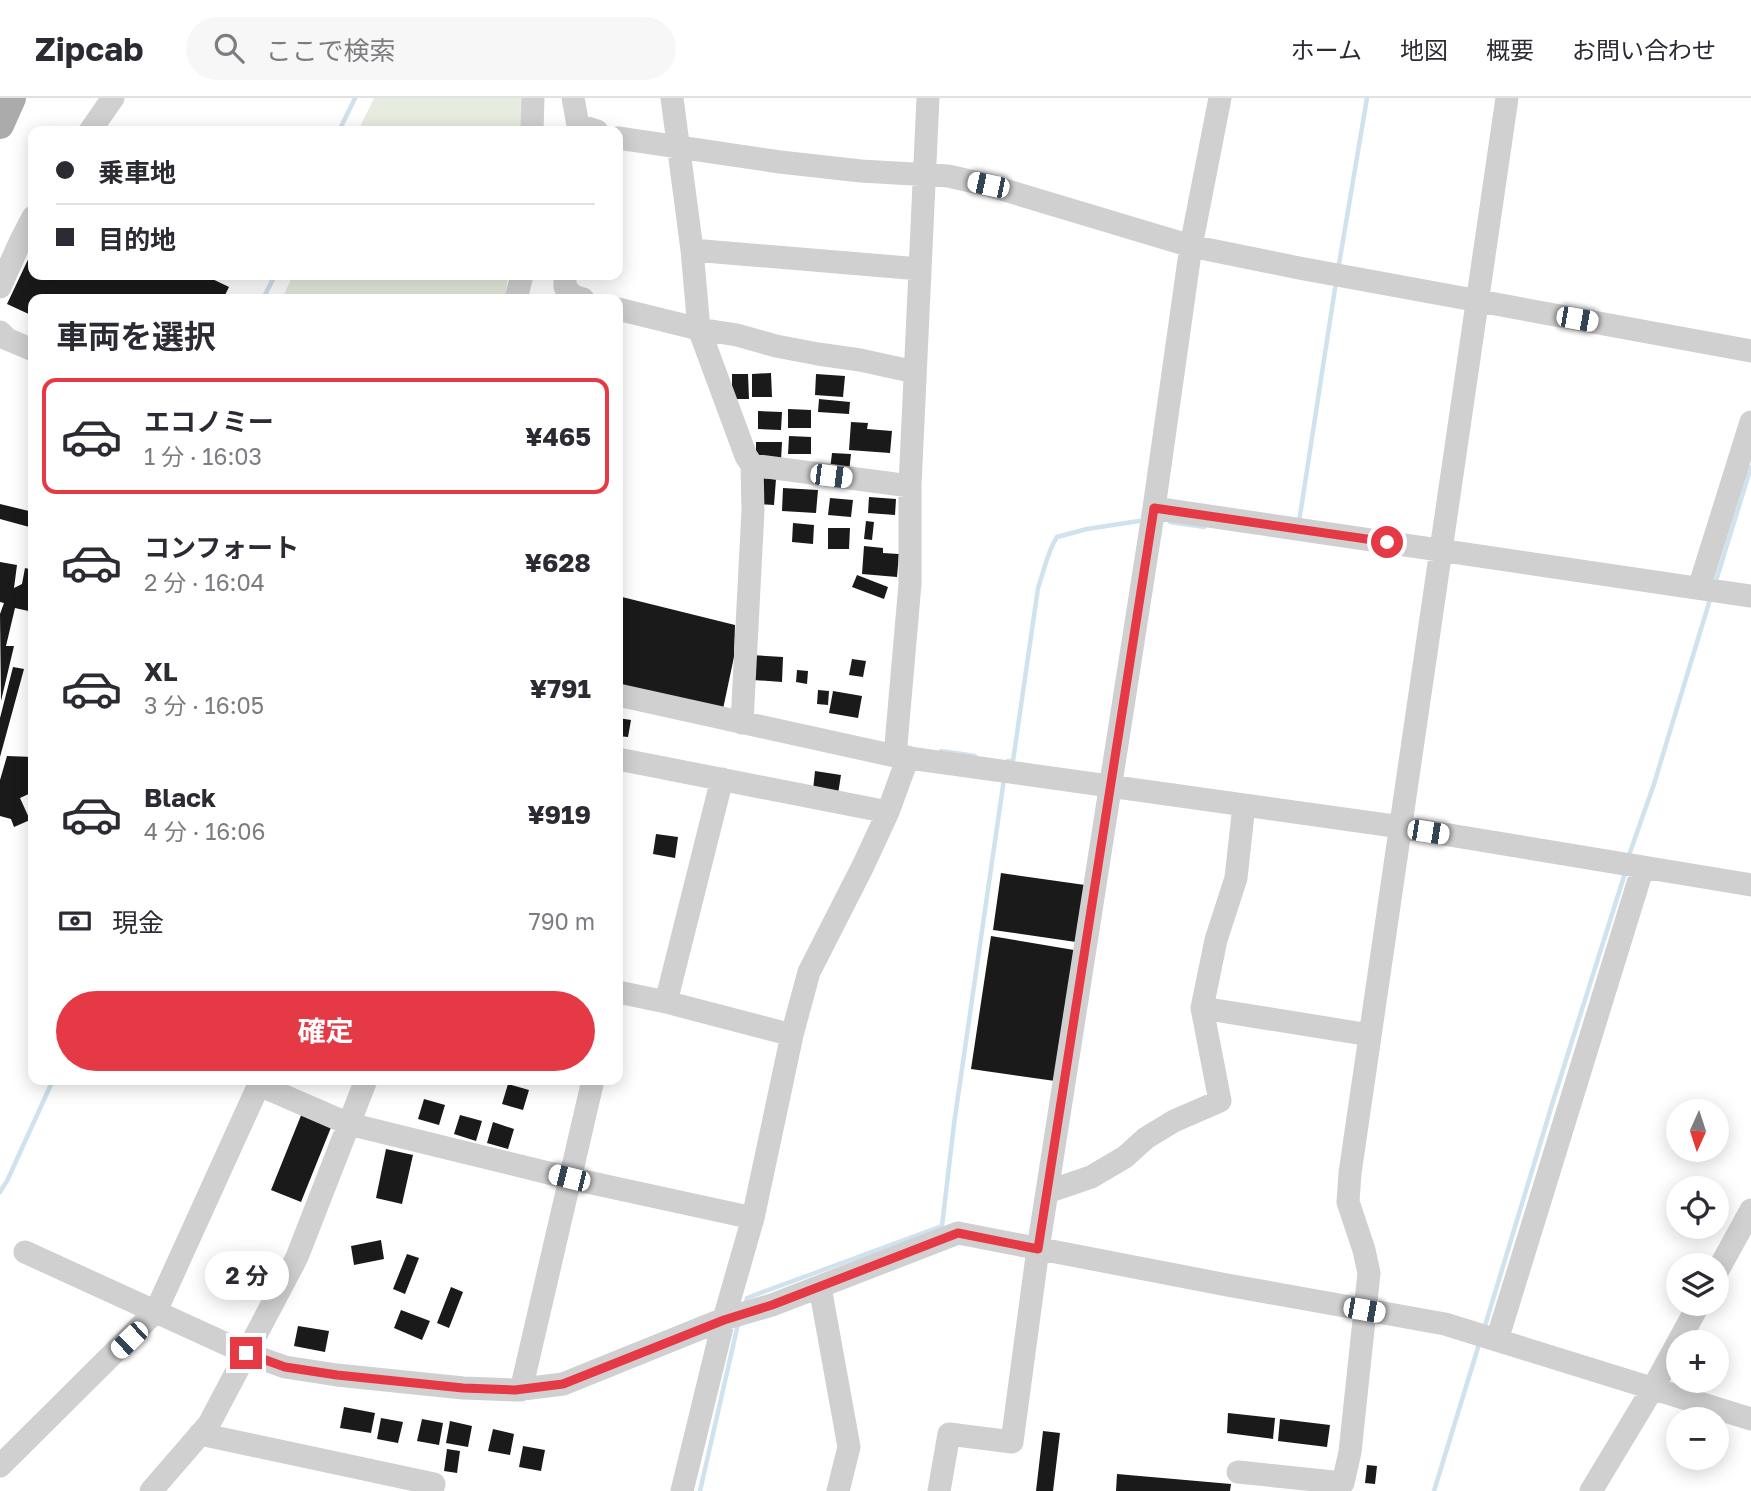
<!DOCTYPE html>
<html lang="ja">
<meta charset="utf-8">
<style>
body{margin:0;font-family:"Golos Text","Noto Sans JP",sans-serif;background:#f7f7f7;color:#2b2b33;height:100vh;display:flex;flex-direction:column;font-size:26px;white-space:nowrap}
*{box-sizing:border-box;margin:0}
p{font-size:23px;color:#7c7c81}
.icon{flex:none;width:38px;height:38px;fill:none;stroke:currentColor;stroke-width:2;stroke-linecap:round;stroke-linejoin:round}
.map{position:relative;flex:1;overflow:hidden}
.details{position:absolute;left:28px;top:196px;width:595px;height:791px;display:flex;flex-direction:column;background:#fff;border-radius:14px;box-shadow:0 4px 18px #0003}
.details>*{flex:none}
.guide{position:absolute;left:28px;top:28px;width:595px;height:154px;border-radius:14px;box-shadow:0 4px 18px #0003;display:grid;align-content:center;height:154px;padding:0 28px;background:#fff}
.needle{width:46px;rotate:183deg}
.fabs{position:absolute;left:1666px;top:1001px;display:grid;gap:14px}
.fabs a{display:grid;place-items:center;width:63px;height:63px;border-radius:50%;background:#fff;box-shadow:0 4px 18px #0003;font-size:35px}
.end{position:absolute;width:32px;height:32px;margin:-16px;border:9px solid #e63946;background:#fff;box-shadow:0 0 0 4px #fff}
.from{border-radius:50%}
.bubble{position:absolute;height:49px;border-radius:24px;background:#fff;box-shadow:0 4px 18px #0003;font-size:23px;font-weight:700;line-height:49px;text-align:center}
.car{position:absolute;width:21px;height:42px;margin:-21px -10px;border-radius:9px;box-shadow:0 0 5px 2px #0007;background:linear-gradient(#fff 24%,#345 0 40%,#fff 0 76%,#345 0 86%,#fff 0)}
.guide b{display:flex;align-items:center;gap:24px;height:66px;font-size:26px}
.guide b+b{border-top:2px solid #e1e1e2}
.guide i{width:18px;height:18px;background:#2b2b33}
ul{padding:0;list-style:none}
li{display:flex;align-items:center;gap:21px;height:116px;margin:0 14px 10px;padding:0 14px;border:4px solid transparent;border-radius:14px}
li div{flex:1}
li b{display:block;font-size:26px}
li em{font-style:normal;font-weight:700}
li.on{border-color:#e63946}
li>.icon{width:63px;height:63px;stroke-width:1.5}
h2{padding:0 28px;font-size:32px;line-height:84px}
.pay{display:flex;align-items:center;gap:18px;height:77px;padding:0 28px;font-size:26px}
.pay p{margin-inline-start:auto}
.cta{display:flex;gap:14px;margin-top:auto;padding:14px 28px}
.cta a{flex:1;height:80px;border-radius:42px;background:#e63946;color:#fff;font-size:28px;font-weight:700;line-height:80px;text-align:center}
header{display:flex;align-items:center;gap:42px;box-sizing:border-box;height:98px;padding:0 35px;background:#fff;border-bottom:2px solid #e1e1e2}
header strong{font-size:33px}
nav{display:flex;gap:38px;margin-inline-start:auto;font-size:24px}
.search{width:490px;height:63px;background:#f7f7f7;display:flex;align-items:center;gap:18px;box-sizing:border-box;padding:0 24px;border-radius:38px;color:#7c7c81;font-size:26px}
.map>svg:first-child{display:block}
.green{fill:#e6ecdf}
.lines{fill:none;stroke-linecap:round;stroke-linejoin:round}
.stream{stroke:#cfe2ee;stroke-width:4.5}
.building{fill:#1a1a1a}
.minor{stroke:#d0d0d0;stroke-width:23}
.major{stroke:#ababab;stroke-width:28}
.route{stroke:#e63946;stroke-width:9}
</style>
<header>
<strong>Zipcab</strong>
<div class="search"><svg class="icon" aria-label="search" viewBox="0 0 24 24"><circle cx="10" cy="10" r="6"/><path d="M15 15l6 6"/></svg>ここで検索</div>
<nav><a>ホーム</a><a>地図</a><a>概要</a><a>お問い合わせ</a></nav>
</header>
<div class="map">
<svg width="1751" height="1393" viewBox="0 0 1751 1393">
<rect width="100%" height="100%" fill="#fff"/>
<path class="green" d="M374,0H523L522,33H358Z
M293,177H508L505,201H282Z"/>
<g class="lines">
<path class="stream" d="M339,33L355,0
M1338,172L1367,0
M263,201L275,177
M1170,424L1204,429
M1299,424L1336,184
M1715,486L1751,369
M941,653L975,658
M1008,663H1013L1038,490C1044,473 1047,454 1057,439L1087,431L1139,423
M1628,760L1654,686L1711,498
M0,1094L7,1083L53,982
M746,1205L747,1200L942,1128L954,1026L1004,681
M1484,1231L1554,1000L1626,772
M700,1393L738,1226
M1434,1393L1480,1243"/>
</g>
<path class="building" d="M33,151V177H204L229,189L223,201H33V218L7,206Z
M771,275L772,299H752V276Z
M732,276H748L749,301H732Z
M816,276L845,278L843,299L815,297Z
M819,301L850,304L849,316L818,314Z
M788,311L811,312V330H788Z
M758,313L782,314L781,332L758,331Z
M851,324L868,325L867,331L892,333L890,355L849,352Z
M789,338L811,339V356H788Z
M756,344H782L781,363H756Z
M832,355L851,356L849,374L830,372Z
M758,380L776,381L774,407L757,406Z
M783,390L818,392L816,415L782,413Z
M869,399L896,401L895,417L868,415Z
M830,400L853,402L851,419L828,417Z
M0,406L33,414V430L0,421Z
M866,423L874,424L872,442L864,441Z
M793,425L814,427L813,446L792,444Z
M828,430H850L849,451H828Z
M864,448L883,450V455L899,456L897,479L862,476Z
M0,464L17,467L14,490L22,486L25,470L33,472V514L15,510L6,548H14L1,603L0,516L4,505L0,504Z
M857,477L888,489L884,501L852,489Z
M618,498L735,527L734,559L723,611L618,587Z
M751,557L783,559L782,584L753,582Z
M852,561L866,563L863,579L849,577Z
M13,569L24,571L0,659V620Z
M797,572L808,573L807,586L796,584Z
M818,592L829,593L828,607L817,606Z
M833,593L862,598L858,620L829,615Z
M618,620L631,622L628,639L618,638Z
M7,658L33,659V694L20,700L30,722L14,729L11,721L0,718V682Z
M815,673L841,677L838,696L813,692Z
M656,736L678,739L675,760L653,756Z
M1001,775L1085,787L1076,844L993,832Z
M991,838L1074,852L1055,983L971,971Z
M508,986L529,992L523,1012L502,1006Z
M424,1001L445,1007L439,1027L418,1021Z
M302,1015L332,1027L301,1104L271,1092Z
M460,1017L482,1023L476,1043L454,1036Z
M493,1024L514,1031L508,1051L487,1045Z
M386,1051L413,1057L402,1106L376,1100Z
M381,1142L384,1161L354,1167L351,1148Z
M407,1156L419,1160L405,1196L393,1191Z
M451,1189L463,1194L449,1230L437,1225Z
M401,1212L430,1223L422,1242L394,1230Z
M298,1228L329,1233L325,1254L294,1248Z
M344,1309L375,1315L371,1335L340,1330Z
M1228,1315L1275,1320L1273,1341L1227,1335Z
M381,1320L403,1324L398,1345L377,1341Z
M422,1321L443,1325L439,1347L417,1343Z
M1280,1321L1330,1327L1327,1349L1278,1343Z
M450,1323L472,1328L468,1349L446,1345Z
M493,1331L514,1336L510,1357L488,1353Z
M1043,1333L1060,1335L1053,1393H1036Z
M523,1348L545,1352L541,1373L519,1369Z
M447,1351L460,1353L457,1375L444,1373Z
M1367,1367L1377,1368L1375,1386L1365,1385Z
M1117,1376L1231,1386L1230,1393H1116Z"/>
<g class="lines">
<path class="minor" d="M573,0L578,27L597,33
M672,0L692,152L699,231L746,358L752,367L753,412L742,625
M90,33L113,0
M532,33L533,0
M618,40L780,64L861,73L948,78L988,87L1191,148L1299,170L1751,253
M692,152L920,171
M565,177V189L573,198L583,201
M0,189L21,142L33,119
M516,201L522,177
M618,211L699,231L737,237L776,248L818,256L860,262L915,274
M0,234L7,241L33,252
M752,367L910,388
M1154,410L1751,498
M1699,490L1751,324
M618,597L895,658L1401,729L1751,787
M895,658L910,486V388L928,0
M618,661L888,714
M618,894L666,904L792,937
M666,904L722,681
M1202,910L1370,937
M259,987L349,1026L569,1080L753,1120
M1047,1094L1091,1079L1125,1059L1146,1040L1174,1023L1220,1003L1202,910L1216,842L1236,780L1244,707
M25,1154L246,1255L285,1269L337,1277L463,1290L515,1292L563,1286L724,1221L772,1207L958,1135L1227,1187L1445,1226L1751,1321
M1717,1174L1751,1112
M820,1189L849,1349L838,1393
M1497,1242L1643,769
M521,1292L593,982
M200,1336L434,1386L432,1393
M0,1368L156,1213L261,982
M1238,1374L1343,1385L1350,1354L1369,1175L1364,1152L1348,1104L1350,1075L1507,0
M151,1393L209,1326L297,1159L366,982
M682,1393L724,1221L753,1120L792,937L809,874L863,768L888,714L908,659
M939,1393L949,1336L1012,1344L1038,1151L1154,410L1191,148L1220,0
M1591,1393L1653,1290L1699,1206"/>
<path class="major" d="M0,27L12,0"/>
</g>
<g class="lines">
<path class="route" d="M246,1255L285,1269L337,1277L463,1290L515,1292L563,1286L724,1222L772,1207L958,1135L1038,1151L1154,410L1387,444"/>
</g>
</svg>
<div class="fabs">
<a><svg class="needle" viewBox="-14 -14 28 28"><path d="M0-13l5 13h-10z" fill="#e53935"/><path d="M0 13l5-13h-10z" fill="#7c7c81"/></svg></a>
<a><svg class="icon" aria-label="locate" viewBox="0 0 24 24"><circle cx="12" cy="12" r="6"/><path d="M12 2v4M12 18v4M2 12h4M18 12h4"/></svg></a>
<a><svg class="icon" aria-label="layers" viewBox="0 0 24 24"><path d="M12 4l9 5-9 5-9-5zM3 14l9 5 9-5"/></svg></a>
<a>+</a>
<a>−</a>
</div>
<i class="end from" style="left:1387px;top:444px"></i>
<i class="end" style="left:246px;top:1255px"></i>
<div class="bubble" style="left:205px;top:1153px;width:84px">2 分</div>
<i class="car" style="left:988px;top:87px;rotate:282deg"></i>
<i class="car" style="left:1577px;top:221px;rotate:100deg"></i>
<i class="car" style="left:831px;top:378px;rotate:97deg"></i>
<i class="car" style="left:1428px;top:734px;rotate:99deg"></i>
<i class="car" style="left:569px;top:1080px;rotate:284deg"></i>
<i class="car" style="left:1364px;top:1212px;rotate:100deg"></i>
<i class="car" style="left:129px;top:1242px;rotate:226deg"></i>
<div class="guide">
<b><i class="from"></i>乗車地</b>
<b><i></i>目的地</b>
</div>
<section class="details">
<h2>車両を選択</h2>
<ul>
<li class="on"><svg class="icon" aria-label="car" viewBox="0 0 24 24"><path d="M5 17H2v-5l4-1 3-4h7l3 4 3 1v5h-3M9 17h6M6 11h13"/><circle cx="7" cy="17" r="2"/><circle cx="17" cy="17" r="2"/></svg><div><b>エコノミー</b><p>1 分 · 16:03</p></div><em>¥465</em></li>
<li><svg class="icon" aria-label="car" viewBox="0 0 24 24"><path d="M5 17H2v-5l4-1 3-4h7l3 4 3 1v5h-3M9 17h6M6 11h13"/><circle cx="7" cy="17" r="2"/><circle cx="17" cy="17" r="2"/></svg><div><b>コンフォート</b><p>2 分 · 16:04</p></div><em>¥628</em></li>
<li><svg class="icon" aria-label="car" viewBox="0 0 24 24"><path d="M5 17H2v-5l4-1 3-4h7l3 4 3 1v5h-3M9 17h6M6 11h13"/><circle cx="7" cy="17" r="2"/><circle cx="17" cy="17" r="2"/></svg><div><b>XL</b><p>3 分 · 16:05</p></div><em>¥791</em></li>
<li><svg class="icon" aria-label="car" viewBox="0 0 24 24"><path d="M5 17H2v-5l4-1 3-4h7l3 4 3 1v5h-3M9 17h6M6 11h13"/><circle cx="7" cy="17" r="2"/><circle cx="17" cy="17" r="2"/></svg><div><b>Black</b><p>4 分 · 16:06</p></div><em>¥919</em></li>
</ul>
<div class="pay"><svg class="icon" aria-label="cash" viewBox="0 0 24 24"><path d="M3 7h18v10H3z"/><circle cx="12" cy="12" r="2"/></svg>現金<p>790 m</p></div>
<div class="cta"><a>確定</a></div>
</section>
</div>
